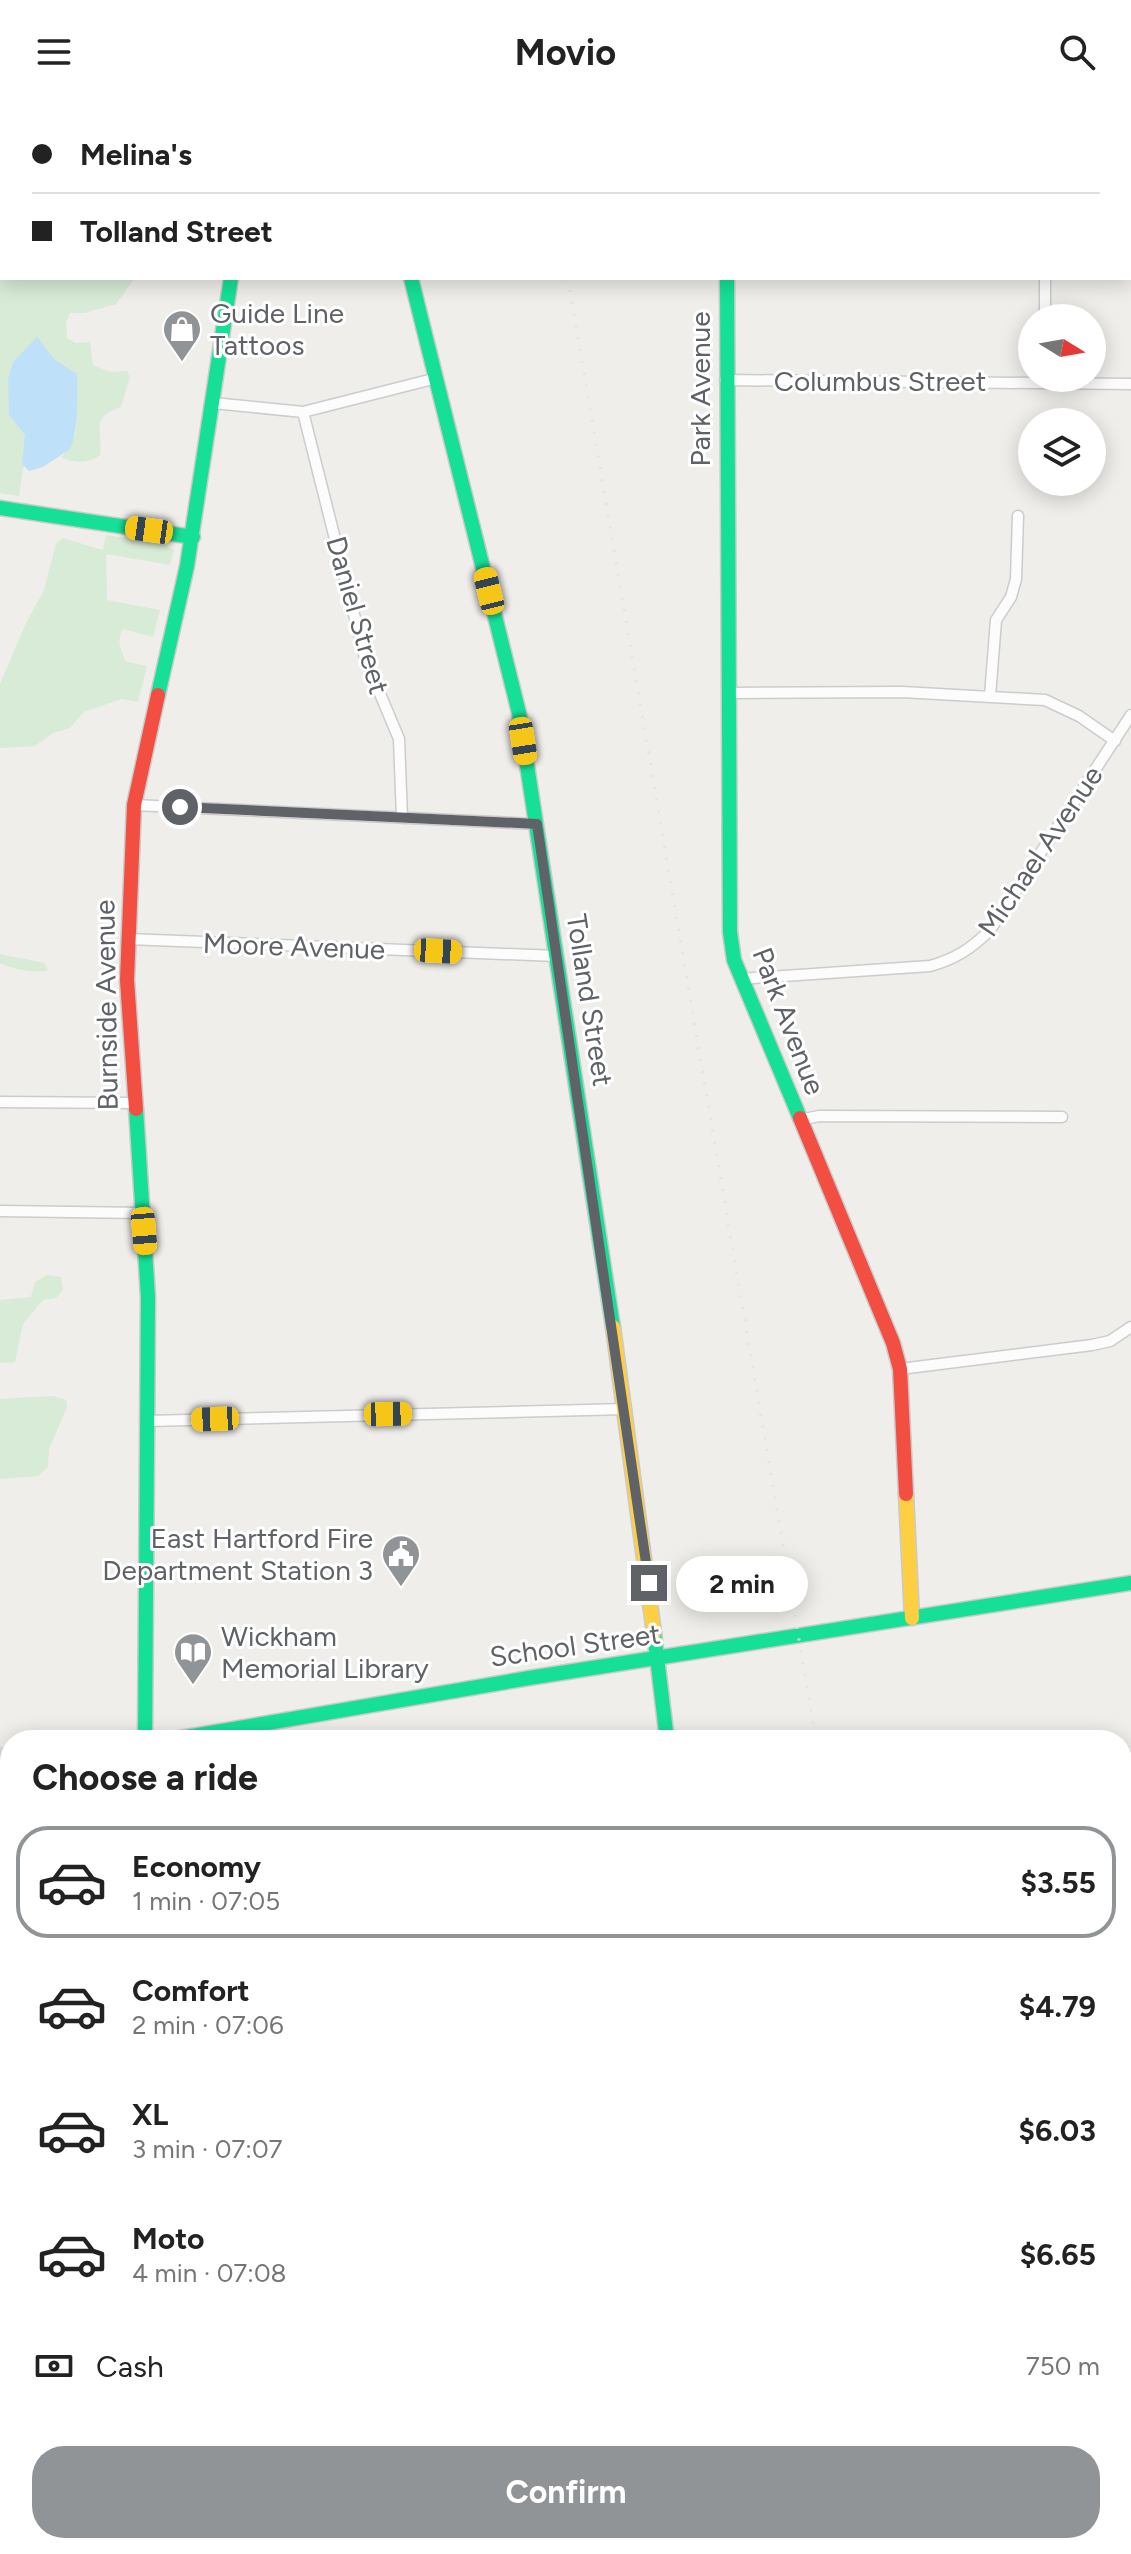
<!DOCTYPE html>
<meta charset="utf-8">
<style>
body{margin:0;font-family:Figtree,sans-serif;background:#f2f2f2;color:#222;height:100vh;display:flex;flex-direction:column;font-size:30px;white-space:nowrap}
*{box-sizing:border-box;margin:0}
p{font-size:26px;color:#767676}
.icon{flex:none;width:44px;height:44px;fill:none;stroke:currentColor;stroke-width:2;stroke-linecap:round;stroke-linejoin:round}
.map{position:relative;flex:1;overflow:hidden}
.sheet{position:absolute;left:0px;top:1626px;width:1132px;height:824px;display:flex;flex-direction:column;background:#fff;border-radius:32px 32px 0 0;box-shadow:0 4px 20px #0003}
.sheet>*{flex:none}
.hud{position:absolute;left:0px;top:0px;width:1132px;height:176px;box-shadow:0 4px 20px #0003;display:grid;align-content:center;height:176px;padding:0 32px;background:#fff}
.needle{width:52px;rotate:101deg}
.tools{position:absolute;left:1018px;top:200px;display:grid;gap:16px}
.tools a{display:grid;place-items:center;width:88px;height:88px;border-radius:50%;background:#fff;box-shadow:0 4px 20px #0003;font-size:40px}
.end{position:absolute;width:36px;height:36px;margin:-18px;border:10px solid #5f6368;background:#fff;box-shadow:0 0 0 4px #fff}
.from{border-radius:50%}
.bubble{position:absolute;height:56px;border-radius:28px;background:#fff;box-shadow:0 4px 20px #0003;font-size:26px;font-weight:700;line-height:56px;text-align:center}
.car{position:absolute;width:24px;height:48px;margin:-24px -12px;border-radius:10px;box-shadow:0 0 6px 2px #0007;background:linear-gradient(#f5c518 24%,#345 0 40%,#f5c518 0 76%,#345 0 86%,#f5c518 0)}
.hud b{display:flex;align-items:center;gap:28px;height:76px;font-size:30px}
.hud b+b{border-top:2px solid #e0e0e0}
.hud i{width:20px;height:20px;background:#222}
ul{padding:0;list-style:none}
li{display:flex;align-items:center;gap:24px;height:112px;margin:0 16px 12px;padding:0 16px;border:4px solid transparent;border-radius:32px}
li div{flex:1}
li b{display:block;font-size:30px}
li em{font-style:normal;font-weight:700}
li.active{border-color:#919496}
li>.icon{width:72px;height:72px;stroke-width:1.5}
h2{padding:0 32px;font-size:36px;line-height:96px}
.pay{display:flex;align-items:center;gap:20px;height:88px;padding:0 32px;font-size:30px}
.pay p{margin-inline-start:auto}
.cta{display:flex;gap:16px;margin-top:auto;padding:16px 32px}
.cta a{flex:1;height:92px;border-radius:32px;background:#919496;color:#fff;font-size:32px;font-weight:700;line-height:92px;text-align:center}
header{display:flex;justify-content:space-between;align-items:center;height:104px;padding:0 32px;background:#fff;font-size:36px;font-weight:700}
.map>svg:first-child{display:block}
.industrial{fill:#dfddda}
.education{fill:#e2e0da}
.green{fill:#d8ebd6}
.water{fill:#bfe0f9}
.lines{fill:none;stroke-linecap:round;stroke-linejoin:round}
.street-casing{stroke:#cbcccc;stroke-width:13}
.fast-casing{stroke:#cacacb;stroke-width:17}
.slow-casing{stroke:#cacacb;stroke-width:17}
.jam-casing{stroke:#cacacb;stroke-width:17}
.street{stroke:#fdfcfc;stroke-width:10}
.fast{stroke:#16e098;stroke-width:14}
.slow{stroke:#ffcf43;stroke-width:14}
.jam{stroke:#f24e42;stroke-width:14}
.rail{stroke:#e4e4e4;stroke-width:3;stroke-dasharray:2 10;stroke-linecap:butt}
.route{stroke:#5f6368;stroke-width:10}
.labels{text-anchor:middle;stroke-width:6;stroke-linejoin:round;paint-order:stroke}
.poi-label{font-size:28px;fill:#5f6368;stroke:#fff;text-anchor:start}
.street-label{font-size:28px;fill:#5f6368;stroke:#fff}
</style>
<header><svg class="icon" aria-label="menu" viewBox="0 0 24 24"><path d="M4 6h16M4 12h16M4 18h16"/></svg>Movio<svg class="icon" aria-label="search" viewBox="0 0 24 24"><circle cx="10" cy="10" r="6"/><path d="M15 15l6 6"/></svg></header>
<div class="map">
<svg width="1131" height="2450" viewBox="0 0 1131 2450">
<rect width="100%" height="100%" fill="#efeeea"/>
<path class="industrial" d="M1131,2043V2450H943V2440H1122V2057Z"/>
<path class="education" d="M0,1643H10V1800L0,1799Z
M0,2066H10V2440H66L67,2450H0Z"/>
<path class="green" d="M0,0L207,2H2V174H135L116,200L85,209H70L66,219L67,234L75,239L90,238L93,261L111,268L127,267L130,273L121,303C90,314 103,322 100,351C90,360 72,359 61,353C83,330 75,320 74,291L23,364L19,392L0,389Z
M106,431L165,440L174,446L170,461L106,450L107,496L160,506L153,533L123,525C116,538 121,544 125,557L147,562L138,598L121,595L84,608L70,624L53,629L35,642L0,644V580L26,519L44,486L56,440L63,434L103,446Z
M0,850L44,859L48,866C35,870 13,865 0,859Z
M47,1171L61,1173L63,1186L56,1194L43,1196L23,1220L15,1258L0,1259V1196L31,1193L35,1178Z
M53,1292L66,1296L67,1303L49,1345L48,1363L38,1372L0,1375V1295Z"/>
<path class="water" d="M37,233L55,256L77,270C78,287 78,331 70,345L43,363L29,367L22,360L25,331L9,311L8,275L13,258Z"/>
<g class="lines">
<g class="street-casing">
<path id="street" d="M1130,147H1131
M1045,214V174
M725,276L1131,280
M213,299L303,308L437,274
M303,308L365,554L399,635L402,714
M729,589L902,588L1045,596L1079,612L1115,637
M990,592L996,516L1011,493L1016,475L1018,412
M134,701L537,720
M127,835L557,852
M740,875L930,862C955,855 971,845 990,826L1131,611
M0,998L133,999
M799,1016L819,1012L1062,1013
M0,1107L143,1109
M900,1265L1092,1241L1110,1237L1131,1223
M148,1317L626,1305
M0,1806L10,1807
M1122,2295H1131
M274,2440L280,2450
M1068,2440L1069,2450
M592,2450V2440"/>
</g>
<g class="fast-casing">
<path id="fast" d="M366,0V2
M411,174L519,609L613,1223
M727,174L730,828L734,856L800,1014
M0,404L193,433
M158,591L187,462L231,174
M136,1005L148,1193L145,1636
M654,1529L667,1636
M169,1636L529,1574L1131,1479
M0,2056H10
M167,2440L168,2450"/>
</g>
<g class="slow-casing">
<path id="slow" d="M728,0V2
M613,1223L654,1529
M906,1390L912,1514
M763,2440L764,2450"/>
</g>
<g class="jam-casing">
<path id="jam" d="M235,0V2
M136,1005L127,876L134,701L158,591
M800,1014L893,1239L900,1265L906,1390"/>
</g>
<use href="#street" class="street"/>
<use href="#fast" class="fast"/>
<use href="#slow" class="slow"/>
<use href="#jam" class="jam"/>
<path class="rail" d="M539,0V2
M568,174L816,1636
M915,2440L916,2450"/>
</g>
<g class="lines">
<path class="route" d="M180,703L537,720L649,1479"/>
</g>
<defs>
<g id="shop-pin" transform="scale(2)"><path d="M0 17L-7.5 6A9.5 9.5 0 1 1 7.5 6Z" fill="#919496" stroke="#fff"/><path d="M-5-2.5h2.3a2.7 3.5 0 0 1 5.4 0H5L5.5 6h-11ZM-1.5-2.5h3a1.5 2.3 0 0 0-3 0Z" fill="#fff"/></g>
<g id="civic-pin" transform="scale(2)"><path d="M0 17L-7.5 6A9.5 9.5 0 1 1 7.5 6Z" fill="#919496" stroke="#fff"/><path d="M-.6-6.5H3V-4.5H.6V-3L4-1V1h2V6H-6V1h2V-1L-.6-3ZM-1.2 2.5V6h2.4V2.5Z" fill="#fff"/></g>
<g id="library-pin" transform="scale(2)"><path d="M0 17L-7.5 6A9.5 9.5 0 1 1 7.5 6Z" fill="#919496" stroke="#fff"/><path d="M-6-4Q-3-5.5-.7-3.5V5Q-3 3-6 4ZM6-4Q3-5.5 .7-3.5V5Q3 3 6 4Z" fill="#fff"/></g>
</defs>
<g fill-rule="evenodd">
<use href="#shop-pin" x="182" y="225"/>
<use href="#civic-pin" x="401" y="1450"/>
<use href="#library-pin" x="193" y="1548"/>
</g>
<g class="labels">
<g class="poi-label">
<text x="210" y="219">Guide Line<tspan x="210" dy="32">Tattoos</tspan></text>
<text x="373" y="1444" text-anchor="end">East Hartford Fire<tspan x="373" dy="32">Department Station 3</tspan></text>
<text x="221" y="1542">Wickham<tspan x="221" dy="32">Memorial Library</tspan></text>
</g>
<g class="street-label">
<text x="880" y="287">Columbus Street</text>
<text transform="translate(700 285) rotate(-90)" y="10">Park Avenue</text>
<text transform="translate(358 511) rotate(74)" y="10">Daniel Street</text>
<text transform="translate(1040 747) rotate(-56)" y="10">Michael Avenue</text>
<text transform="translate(294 842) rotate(2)" y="10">Moore Avenue</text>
<text transform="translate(590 896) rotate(81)" y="10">Tolland Street</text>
<text transform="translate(106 901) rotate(-91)" y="10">Burnside Avenue</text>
<text transform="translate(789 917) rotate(69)" y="10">Park Avenue</text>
<text transform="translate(575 1541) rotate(-8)" y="10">School Street</text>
</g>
</g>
</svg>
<div class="tools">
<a><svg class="needle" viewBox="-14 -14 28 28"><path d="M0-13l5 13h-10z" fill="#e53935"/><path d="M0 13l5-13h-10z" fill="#767676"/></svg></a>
<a><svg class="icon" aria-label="layers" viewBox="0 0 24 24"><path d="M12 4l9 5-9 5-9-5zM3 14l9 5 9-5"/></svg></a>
</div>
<i class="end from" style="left:180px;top:703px"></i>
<i class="end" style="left:649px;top:1479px"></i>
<div class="bubble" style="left:676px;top:1452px;width:132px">2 min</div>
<i class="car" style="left:149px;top:426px;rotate:278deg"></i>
<i class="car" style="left:489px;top:487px;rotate:346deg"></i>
<i class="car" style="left:523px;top:637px;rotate:171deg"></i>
<i class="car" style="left:438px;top:847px;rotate:93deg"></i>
<i class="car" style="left:144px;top:1127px;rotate:175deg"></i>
<i class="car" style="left:388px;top:1310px;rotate:89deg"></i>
<i class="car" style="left:215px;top:1315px;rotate:268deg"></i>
<div class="hud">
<b><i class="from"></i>Melina's</b>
<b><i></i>Tolland Street</b>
</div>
<section class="sheet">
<h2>Choose a ride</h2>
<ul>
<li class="active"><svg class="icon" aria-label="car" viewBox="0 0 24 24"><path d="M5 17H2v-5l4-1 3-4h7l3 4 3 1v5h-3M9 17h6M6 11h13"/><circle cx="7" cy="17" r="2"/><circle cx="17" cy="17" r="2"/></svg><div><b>Economy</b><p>1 min · 07:05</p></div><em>$3.55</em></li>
<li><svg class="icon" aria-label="car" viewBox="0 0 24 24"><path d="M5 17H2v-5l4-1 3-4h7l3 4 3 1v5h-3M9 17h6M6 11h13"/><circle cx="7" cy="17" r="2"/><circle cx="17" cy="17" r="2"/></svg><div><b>Comfort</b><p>2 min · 07:06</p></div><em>$4.79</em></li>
<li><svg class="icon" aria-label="car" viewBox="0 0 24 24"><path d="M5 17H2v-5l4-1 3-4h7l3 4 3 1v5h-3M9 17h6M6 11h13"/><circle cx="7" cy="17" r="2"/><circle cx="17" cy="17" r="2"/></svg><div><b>XL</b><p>3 min · 07:07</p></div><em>$6.03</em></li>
<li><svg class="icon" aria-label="car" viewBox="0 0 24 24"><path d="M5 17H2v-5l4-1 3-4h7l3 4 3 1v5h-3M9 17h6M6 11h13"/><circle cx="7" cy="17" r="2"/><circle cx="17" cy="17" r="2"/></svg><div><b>Moto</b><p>4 min · 07:08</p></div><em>$6.65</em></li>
</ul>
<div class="pay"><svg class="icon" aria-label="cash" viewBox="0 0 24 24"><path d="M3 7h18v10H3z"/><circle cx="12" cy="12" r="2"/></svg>Cash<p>750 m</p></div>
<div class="cta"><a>Confirm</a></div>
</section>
</div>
